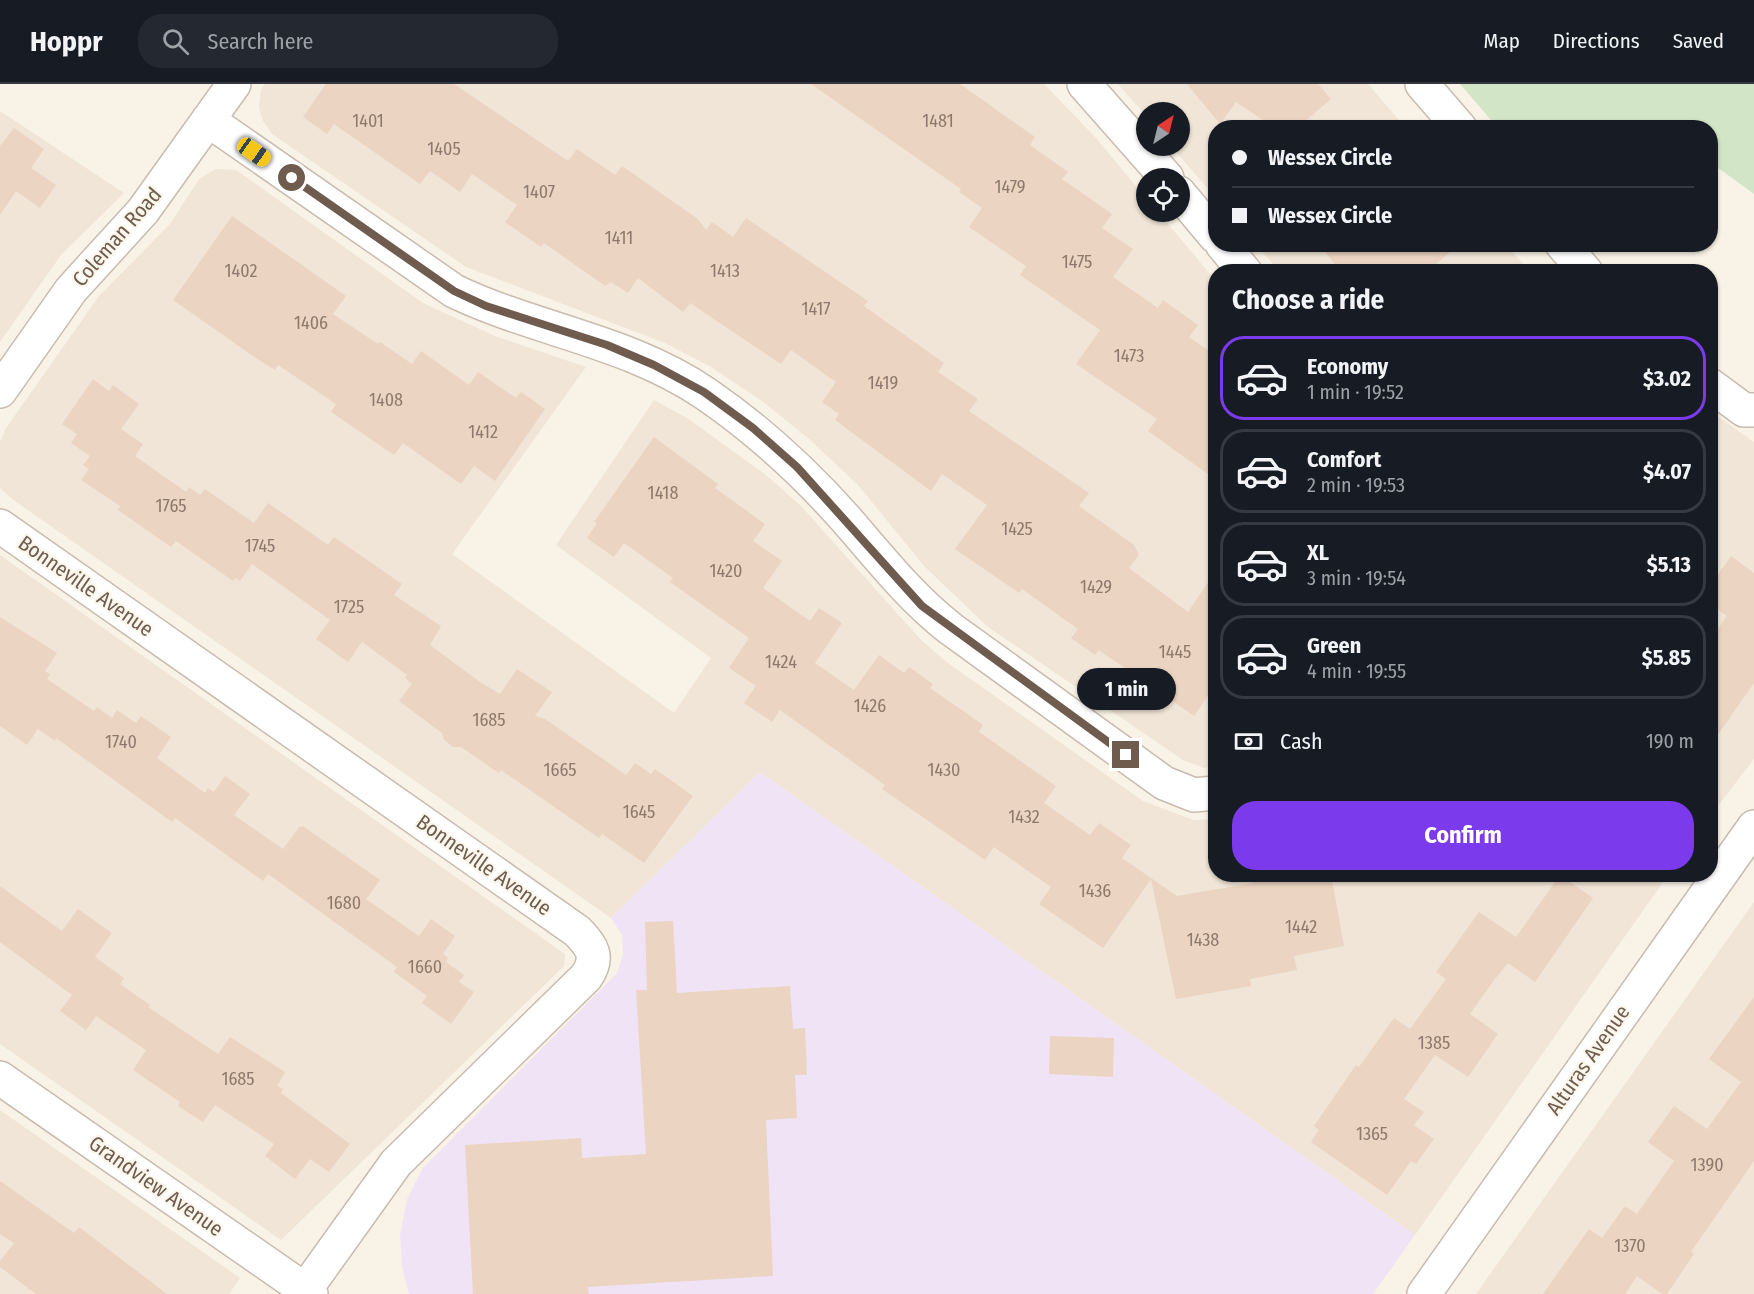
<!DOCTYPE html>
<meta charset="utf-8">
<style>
body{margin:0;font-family:"Fira Sans Condensed",sans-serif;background:#242831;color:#f1f3f6;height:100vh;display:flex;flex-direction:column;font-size:22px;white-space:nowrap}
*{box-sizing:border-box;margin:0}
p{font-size:20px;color:#9ea1a6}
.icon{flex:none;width:33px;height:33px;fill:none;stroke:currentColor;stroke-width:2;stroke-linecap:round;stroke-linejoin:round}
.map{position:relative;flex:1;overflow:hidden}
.sheet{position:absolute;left:1208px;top:180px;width:510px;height:618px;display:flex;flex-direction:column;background:#171b24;border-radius:24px;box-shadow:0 2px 4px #0004}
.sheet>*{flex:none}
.banner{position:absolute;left:1208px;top:36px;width:510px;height:132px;border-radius:24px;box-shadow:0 2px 4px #0004;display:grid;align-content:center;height:132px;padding:0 24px;background:#171b24}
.needle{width:39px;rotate:35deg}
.tools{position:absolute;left:1136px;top:18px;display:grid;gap:12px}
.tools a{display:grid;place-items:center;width:54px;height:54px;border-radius:50%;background:#171b24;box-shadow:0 2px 4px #0004;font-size:30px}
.end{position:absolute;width:27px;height:27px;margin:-14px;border:8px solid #6f5c4f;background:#fff;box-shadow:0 0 0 3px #fff}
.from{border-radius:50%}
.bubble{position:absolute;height:42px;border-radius:21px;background:#171b24;box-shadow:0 2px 4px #0004;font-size:20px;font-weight:700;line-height:42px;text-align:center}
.car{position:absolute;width:18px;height:36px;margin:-18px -9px;border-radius:8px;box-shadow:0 0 4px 2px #0007;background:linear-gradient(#f5c518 24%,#345 0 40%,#f5c518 0 76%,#345 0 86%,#f5c518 0)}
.banner b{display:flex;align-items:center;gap:21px;height:57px;font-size:22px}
.banner b+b{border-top:2px solid #363941}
.banner i{width:15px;height:15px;background:#f1f3f6}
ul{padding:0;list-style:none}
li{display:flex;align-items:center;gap:18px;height:84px;margin:0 12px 9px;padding:0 12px;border:3px solid #363941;border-radius:24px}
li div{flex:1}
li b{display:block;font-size:22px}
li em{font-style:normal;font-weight:700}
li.current{border-color:#7c3aed}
li>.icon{width:54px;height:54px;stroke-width:1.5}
h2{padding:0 24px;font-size:27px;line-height:72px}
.pay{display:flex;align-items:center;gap:15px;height:66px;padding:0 24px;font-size:22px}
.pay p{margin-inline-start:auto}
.button{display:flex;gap:12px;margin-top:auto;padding:12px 24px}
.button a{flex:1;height:69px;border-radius:24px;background:#7c3aed;color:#fff;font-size:24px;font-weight:700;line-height:69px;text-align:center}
header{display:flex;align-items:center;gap:36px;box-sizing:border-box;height:84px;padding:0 30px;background:#171b24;border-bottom:2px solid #363941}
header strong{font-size:28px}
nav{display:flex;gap:33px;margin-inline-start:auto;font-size:21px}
.search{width:420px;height:54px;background:#242831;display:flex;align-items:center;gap:15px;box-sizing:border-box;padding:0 21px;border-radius:24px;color:#9ea1a6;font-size:22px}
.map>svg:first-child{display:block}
.residential{fill:#f0e5d6}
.education{fill:#f0e3f5}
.green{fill:#d2e5c7}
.building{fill:#ebd4c2}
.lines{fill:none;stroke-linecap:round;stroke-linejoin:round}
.minor-casing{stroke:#c9bbae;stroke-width:36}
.minor{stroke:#fff;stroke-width:33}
.route{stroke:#6f5c4f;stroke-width:8}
.labels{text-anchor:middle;stroke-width:4.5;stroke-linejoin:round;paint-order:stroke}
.number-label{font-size:18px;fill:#8e7a6c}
.street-label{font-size:21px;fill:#6f5c4f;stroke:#fcf7ec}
</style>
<header>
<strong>Hoppr</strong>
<div class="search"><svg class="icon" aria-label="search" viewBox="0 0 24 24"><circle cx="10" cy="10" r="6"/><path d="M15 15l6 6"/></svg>Search here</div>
<nav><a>Map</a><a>Directions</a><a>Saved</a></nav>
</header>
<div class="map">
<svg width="1754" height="1210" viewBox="0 0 1754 1210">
<rect width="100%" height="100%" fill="#f9f3e7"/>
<path class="residential" d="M265,0H1044L1096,54L1146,114V128H1158L1215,196V682L1204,684L1183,676L988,543L924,482L858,401L809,355L762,317L711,283L665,259L466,183L272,50L263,37L259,23L261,6Z
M1118,0H1368L1405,43L1215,44V113L1171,62H1179V28H1146V32Z
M0,27L124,109L61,171L0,258Z
M216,85L236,86L423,219L495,252L586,283L452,470L674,629L711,574L556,461L654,316L687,334L766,391L801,422L922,557L948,579L1143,717L1194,736L1215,735V790L1668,791L1415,1151L760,688L611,834L12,415L0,404V358L6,344L99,212L170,140L199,95Z
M1256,161H1506L1530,187H1279Z
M1710,327L1754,358V675L1710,732Z
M0,471L565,870L564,882L281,1156L0,960Z
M1754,818V1210H1476Z
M0,1026L240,1194L229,1210H0Z"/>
<path class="education" d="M760,688L1415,1151L1373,1210H409L402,1183L400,1151L407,1115L423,1084L617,889L623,870L622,851L611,834Z"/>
<path class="green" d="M1460,0H1754V110L1710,78V44L1497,43Z"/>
<path class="building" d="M326,0H454L568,77L577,65L615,91L622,82L698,135L706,146L712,138L733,153L746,134L868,217L864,222L944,279L938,288L978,315L969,327L1089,409L1079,422L1134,461L1139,471L1129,484L1188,528L1215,488V602L1194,632L1099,566L1095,571L1071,554L1078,545L1022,505L1019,509L955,465L987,421L942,390L931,407L835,336L839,330L822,318L836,298L791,266L781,280L690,219L683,228L638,194L628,209L611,198L605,202L544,159L541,163L505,138L517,121L472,90L460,108L430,87L420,100L334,40L327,50L303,33Z
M811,0H960L1035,53L1030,61L1068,88L1062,95L1112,130L1102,144L1133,165L1113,193L1158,224L1163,216L1198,241L1189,253L1215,271V395L1148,347L1157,335L1076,280L1100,246L1020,191L1026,182L969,143L982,124L959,108L961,105Z
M1187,0H1318L1331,15L1297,44H1275L1236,18L1220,40Z
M14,44L44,65L31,84L56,101L40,124L16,107L0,131V62Z
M232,132L346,212L333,230L378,260L380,258L412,280L421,267L469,301L478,288L516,314L521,308L545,325L495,397L474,382L461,400L403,359L394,371L331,328L336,320L278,281L275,286L253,272L173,216Z
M1319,160H1459L1427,188H1341Z
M93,295L109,307L113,301L139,320L121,345L143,360L135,372L186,408L189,403L200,411L205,405L254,439L268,419L328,461L334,453L402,500L394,511L441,542L430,561L480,598L500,610L517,585L552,608L535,632L545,635L626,691L635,679L651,690L655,685L693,712L644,779L602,750L599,754L501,686L499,689L461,663H453L444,656L442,649L399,617L412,600L405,594L407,591L362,558L348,578L316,555L330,536L252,480L240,497L236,494L233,497L176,457L171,463L118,426L120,422L81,396L89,385L83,381L90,372L71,359L77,350L62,340Z
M654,353L718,400L715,404L765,440L753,457L782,477L763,504L810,537L819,524L842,539L815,579L854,606L879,571L904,589L909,583L933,600L930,604L983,641L979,648L1056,702L1044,719L1090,751L1099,739L1131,761L1122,774L1177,812L1253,799L1251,790H1331L1344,862L1294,872L1297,886L1250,895L1251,902L1176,915L1151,795L1103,864L1039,820L1051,803L994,763L985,776L882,705L885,701L780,626L772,638L744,619L756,602L729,584L749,554L670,498L673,494L624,459L614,473L587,454L597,439L594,438Z
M1731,472L1754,489V599L1710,662V556L1727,532L1710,520V502Z
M0,533L57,569L45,587L50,590L47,595L94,627L97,623L112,634L117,626L136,639L141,632L171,653L157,674L205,709L208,704L214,708L225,692L250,710L234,731L283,765L299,743L303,742L380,796L366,815L419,852L431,835L455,852L443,870L448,874L446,878L464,891L459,898L474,908L451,940L422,919L427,912L394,888L397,883L268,790L263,797L175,734L172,738L56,654L55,657L38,645L27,661L0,642Z
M1560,791L1593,814L1535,898L1508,879L1494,896L1470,930L1498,950L1468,993L1435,971L1404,1015L1424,1028L1414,1041L1434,1055L1416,1080L1411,1077L1387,1111L1311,1058L1319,1046L1314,1042L1356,981L1359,983L1394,934L1410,945L1446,895L1436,888L1479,828L1516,853Z
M0,802L62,847L78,825L112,849L95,873L124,894L120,900L150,921L148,923L218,970L230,953L285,988L277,1002L283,1005L281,1009L350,1060L329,1088L310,1075L295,1095L265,1072L274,1060L215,1021L203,1038L178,1022L180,1018L133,986L146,966L96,932L86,946L60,927L72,911L0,858Z
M673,837L677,909L790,902L793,945L805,944L807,991H795L797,1034L766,1036L773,1192L588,1203L589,1210H473L465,1061L581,1054L582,1074L646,1070L636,906H647L645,838Z
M1754,913V1077L1691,1168L1694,1170L1667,1210H1662L1637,1192L1625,1210H1543L1589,1145L1602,1154L1625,1122L1637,1130L1674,1077L1648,1058L1674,1022L1707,1045L1741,998L1709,975Z
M1050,952L1114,954L1113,993L1049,990Z
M0,1097L74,1149L79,1143L167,1210H36L0,1183V1177L14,1159L0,1150Z"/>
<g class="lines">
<g class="minor-casing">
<path id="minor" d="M1084,0L1167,94
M1422,0L1460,44
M208,36L454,207C535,246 629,257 706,310C757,345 803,387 845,434C879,473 910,513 951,545L1164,699L1194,711L1215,709
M1179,109L1215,152
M1222,160L1245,188
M1562,160L1586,188
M1710,301L1744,326H1754
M0,307L71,206L143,127L234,0
M0,442L577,847C592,862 600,873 586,893L396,1079L305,1206
M0,994L311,1210
M1424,1210L1754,743"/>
</g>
<use href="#minor" class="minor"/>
</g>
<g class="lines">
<path class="route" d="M292,94L454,207L486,222L607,261L654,281L704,308L753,344L797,383L922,522L1126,671"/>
</g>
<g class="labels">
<g class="number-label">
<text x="368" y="43">1401</text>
<text x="938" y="43">1481</text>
<text x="444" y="71">1405</text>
<text x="1010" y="109">1479</text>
<text x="539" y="114">1407</text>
<text x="619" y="160">1411</text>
<text x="1077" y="184">1475</text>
<text x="241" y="193">1402</text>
<text x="725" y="193">1413</text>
<text x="816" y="231">1417</text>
<text x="311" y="245">1406</text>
<text x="1129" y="278">1473</text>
<text x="883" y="305">1419</text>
<text x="386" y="322">1408</text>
<text x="483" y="354">1412</text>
<text x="663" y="415">1418</text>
<text x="171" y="428">1765</text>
<text x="1017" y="451">1425</text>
<text x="260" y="468">1745</text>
<text x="726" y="493">1420</text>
<text x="1096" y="509">1429</text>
<text x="349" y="529">1725</text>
<text x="1175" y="574">1445</text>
<text x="781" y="584">1424</text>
<text x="870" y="628">1426</text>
<text x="489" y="642">1685</text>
<text x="121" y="664">1740</text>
<text x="560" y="692">1665</text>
<text x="944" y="692">1430</text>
<text x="639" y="734">1645</text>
<text x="1024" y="739">1432</text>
<text x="1095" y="813">1436</text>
<text x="344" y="825">1680</text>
<text x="1301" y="849">1442</text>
<text x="1203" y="862">1438</text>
<text x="425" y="889">1660</text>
<text x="1434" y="965">1385</text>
<text x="238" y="1001">1685</text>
<text x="1372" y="1056">1365</text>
<text x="1707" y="1087">1390</text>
<text x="1630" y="1168">1370</text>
</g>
<g class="street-label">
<text transform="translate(117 153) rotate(-49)" y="7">Coleman Road</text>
<text transform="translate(86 502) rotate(35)" y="7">Bonneville Avenue</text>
<text transform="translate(484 781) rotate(35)" y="7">Bonneville Avenue</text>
<text transform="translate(1588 976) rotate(-55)" y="7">Alturas Avenue</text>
<text transform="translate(156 1102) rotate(35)" y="7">Grandview Avenue</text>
</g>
</g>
</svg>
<div class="tools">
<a><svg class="needle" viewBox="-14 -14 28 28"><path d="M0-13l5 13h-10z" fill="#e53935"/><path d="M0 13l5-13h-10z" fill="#9ea1a6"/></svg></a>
<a><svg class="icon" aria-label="locate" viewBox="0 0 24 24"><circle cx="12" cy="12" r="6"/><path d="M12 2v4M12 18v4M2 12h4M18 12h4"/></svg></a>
</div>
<i class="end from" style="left:292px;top:94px"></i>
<i class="end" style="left:1126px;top:671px"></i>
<div class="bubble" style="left:1077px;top:584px;width:99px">1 min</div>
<i class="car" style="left:254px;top:68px;rotate:125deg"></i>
<div class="banner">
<b><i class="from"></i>Wessex Circle</b>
<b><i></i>Wessex Circle</b>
</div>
<section class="sheet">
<h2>Choose a ride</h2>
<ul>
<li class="current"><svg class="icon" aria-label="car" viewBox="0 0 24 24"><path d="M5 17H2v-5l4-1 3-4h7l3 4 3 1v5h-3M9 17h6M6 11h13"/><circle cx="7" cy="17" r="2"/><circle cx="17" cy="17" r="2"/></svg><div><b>Economy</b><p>1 min · 19:52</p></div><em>$3.02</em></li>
<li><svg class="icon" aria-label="car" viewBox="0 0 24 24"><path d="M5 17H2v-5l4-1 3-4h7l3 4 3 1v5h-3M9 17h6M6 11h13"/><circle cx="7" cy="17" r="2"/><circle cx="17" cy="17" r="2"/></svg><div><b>Comfort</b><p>2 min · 19:53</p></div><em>$4.07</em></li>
<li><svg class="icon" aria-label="car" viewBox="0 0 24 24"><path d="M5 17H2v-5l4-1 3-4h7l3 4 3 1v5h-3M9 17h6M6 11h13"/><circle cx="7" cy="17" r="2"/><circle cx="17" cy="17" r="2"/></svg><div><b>XL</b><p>3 min · 19:54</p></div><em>$5.13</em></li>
<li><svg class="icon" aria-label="car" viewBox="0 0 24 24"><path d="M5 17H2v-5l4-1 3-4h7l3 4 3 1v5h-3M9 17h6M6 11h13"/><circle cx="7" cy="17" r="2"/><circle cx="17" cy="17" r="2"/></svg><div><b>Green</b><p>4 min · 19:55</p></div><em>$5.85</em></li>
</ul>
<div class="pay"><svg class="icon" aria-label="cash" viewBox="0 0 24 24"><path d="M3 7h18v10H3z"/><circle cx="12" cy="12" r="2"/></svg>Cash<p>190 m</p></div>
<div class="button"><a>Confirm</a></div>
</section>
</div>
